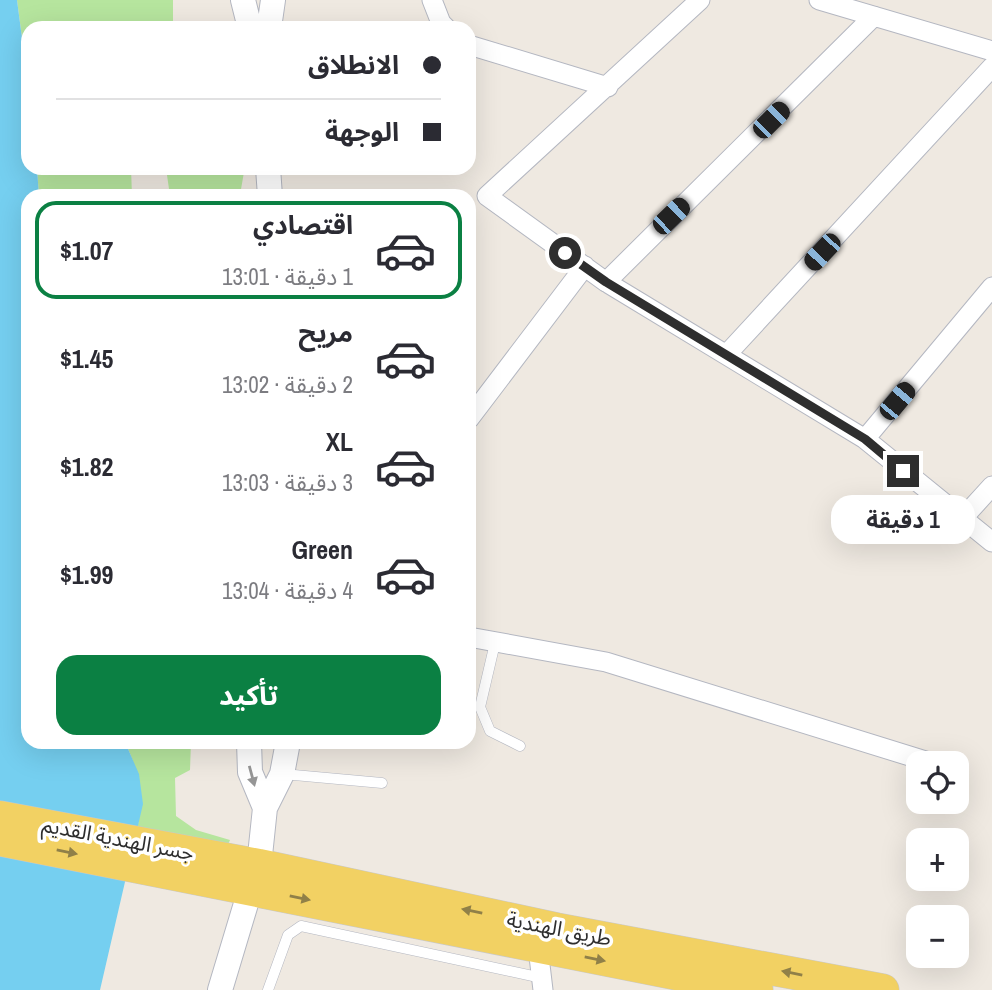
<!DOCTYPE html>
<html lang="ar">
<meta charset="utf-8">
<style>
body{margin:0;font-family:"Archivo Narrow","Noto Sans Arabic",sans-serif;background:#f7f7f7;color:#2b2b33;direction:rtl;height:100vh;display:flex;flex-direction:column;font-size:26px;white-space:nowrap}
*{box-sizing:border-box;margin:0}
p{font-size:23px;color:#7c7c81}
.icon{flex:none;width:38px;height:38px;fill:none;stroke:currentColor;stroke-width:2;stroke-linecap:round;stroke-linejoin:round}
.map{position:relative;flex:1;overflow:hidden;direction:ltr}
.details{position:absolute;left:21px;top:189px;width:455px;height:560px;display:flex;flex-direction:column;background:#fff;border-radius:21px;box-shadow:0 7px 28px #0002;direction:rtl}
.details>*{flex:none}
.guide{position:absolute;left:21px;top:21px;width:455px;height:154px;border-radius:21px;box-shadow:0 7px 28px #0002;direction:rtl;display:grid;align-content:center;height:154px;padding:0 35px;background:#fff}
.fabs{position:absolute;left:906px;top:751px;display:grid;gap:14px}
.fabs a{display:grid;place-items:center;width:63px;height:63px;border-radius:14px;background:#fff;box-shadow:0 7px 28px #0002;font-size:35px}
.end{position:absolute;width:32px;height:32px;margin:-16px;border:9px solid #2e2e2e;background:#fff;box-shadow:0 0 0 4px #fff}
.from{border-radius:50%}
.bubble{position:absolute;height:49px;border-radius:21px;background:#fff;box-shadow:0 7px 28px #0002;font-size:23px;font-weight:700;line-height:49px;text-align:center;direction:rtl}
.car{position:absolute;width:21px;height:42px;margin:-21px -10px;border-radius:9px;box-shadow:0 0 5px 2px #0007;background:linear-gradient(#222 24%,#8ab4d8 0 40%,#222 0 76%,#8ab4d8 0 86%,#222 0)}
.guide b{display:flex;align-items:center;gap:24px;height:66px;font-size:26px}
.guide b+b{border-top:2px solid #e1e1e2}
.guide i{width:18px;height:18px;background:#2b2b33}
ul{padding:12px 0 0;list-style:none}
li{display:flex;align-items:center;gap:21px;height:98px;margin:0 14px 10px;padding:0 21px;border:4px solid transparent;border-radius:21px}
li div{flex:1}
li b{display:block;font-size:26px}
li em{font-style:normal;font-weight:700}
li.selected{border-color:#0b8043}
li>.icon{width:63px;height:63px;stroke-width:1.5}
.cta{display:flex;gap:14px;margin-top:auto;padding:14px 35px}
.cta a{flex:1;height:80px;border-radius:21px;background:#0b8043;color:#fff;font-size:28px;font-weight:700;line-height:80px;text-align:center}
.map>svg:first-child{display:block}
.green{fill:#b6e59e}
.water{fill:#75cff0}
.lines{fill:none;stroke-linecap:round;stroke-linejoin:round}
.service-casing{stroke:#b4b7c1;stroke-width:11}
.minor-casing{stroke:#b4b7c1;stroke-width:21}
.tertiary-casing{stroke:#b4b7c1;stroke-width:26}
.primary-casing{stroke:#c9c9c9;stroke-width:33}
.service{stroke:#fff;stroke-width:10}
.minor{stroke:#fff;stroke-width:19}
.tertiary{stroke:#fff;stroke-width:24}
.primary{stroke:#f2d163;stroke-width:32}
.oneway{fill:#969696}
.oneway2{fill:#908048}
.route{stroke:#2e2e2e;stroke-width:9}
.labels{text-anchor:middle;stroke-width:7;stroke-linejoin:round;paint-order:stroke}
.street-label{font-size:21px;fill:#2e2e2e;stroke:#fff}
</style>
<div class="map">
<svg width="992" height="990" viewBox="0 0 992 990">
<rect width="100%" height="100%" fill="#efe9e1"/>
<path class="green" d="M17,0H173V28H28V84Z
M37,168H131L132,196H39Z
M166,168L244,172L240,195L170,196Z
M125,742H191L190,770L175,778L176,816L196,830L230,840L226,849L137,829C145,795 139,773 125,742Z"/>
<path class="water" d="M0,0H17L28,84V168H37L39,196H28V742H125L139,774L143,804L100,990H0Z"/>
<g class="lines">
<g class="service-casing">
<path id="service" d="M495,643L480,707L490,731L520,746
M283,774L382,783
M268,990L288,935L301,926L542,978"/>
</g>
<g class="minor-casing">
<path id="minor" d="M432,0L441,23L446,28
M700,0L487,196L606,282L865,439L992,542
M819,0L992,51
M469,45L608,87
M606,282L874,16
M727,354L992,67
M469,419L585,266
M865,439L992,287
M961,520L992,486
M469,637L606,662L929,762
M538,948L543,990"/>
</g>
<g class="tertiary-casing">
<path id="tertiary" d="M243,0L250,28
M269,28L273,0
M268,168L270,196
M249,742L250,772L265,808
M259,865L265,808L282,774L288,742
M220,990L251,887"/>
</g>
<g class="primary-casing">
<path id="primary" d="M0,817L259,865L557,929L883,990
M0,840L757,990"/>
</g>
<use href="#service" class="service"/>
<use href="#minor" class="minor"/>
<use href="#tertiary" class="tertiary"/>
<use href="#primary" class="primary"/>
</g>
<defs><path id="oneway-solid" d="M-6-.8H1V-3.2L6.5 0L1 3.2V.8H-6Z" transform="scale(1.75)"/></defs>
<use class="oneway" href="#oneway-solid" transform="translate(252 776) rotate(75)"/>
<g class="oneway2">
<use href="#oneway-solid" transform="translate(67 852) rotate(11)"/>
<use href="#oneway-solid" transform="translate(300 898) rotate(12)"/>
<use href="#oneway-solid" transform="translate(472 911) rotate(-168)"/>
<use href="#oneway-solid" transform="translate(595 959) rotate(11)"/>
<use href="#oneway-solid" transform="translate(792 973) rotate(-169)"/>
</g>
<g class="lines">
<path class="route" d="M565,253L606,282L865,439L903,471"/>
</g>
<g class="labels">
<g class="street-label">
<text transform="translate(118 839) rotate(11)" y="7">جسر الهندية القديم</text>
<text transform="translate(559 929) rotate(11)" y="7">طريق الهندية</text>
</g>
</g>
</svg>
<div class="fabs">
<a><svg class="icon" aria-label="locate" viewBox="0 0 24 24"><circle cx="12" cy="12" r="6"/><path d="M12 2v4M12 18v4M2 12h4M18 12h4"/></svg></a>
<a>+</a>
<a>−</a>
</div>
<i class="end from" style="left:565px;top:253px"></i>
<i class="end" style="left:903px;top:471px"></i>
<div class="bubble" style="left:831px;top:495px;width:144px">1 دقيقة</div>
<i class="car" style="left:771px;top:120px;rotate:45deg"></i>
<i class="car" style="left:671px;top:216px;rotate:46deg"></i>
<i class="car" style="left:822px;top:252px;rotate:223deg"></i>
<i class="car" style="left:897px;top:401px;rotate:40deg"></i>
<div class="guide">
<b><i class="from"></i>الانطلاق</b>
<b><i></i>الوجهة</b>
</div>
<section class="details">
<ul>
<li class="selected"><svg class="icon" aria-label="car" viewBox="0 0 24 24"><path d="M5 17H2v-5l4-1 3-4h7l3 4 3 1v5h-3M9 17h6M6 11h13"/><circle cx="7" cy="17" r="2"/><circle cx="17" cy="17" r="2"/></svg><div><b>اقتصادي</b><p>1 دقيقة · 13:01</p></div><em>$1.07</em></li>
<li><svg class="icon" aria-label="car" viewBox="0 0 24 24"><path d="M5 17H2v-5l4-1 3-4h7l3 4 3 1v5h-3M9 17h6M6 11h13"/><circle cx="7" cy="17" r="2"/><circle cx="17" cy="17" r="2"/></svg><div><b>مريح</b><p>2 دقيقة · 13:02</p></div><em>$1.45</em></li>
<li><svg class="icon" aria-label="car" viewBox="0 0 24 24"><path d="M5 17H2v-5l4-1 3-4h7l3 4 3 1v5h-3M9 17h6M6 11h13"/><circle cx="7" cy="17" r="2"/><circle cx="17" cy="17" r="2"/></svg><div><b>XL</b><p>3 دقيقة · 13:03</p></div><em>$1.82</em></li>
<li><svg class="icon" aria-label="car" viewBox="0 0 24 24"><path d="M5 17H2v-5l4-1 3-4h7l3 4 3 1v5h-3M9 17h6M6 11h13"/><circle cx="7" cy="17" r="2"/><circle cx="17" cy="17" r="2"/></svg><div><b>Green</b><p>4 دقيقة · 13:04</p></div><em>$1.99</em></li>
</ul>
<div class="cta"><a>تأكيد</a></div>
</section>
</div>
